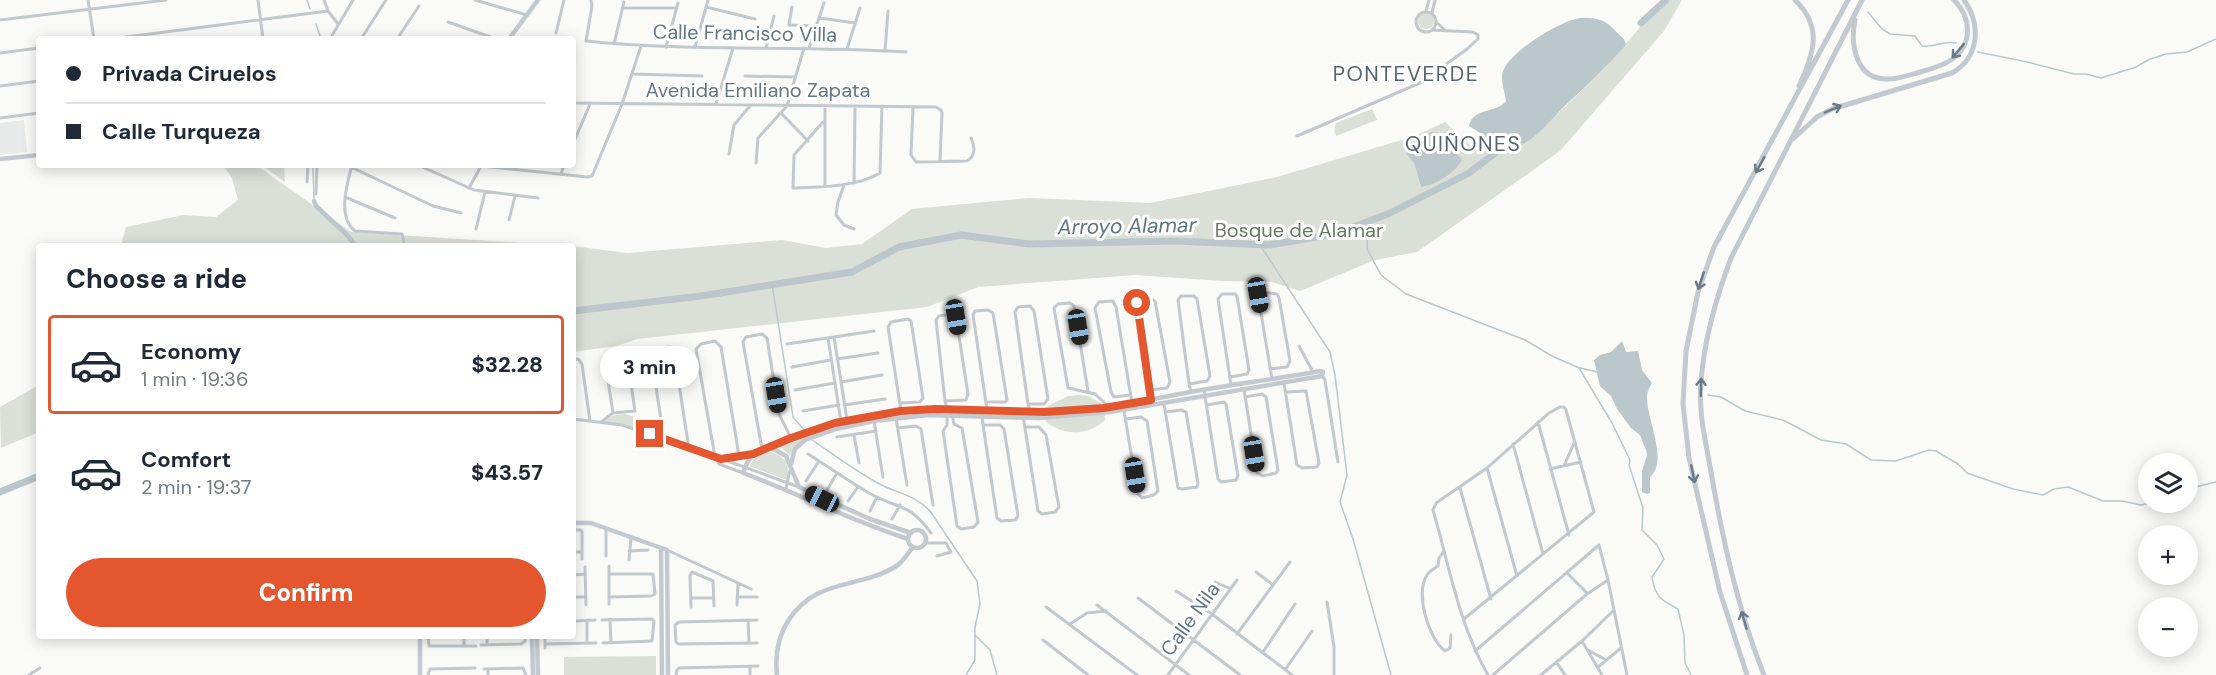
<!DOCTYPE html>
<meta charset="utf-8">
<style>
body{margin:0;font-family:"DM Sans",sans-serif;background:#f6f6f7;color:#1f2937;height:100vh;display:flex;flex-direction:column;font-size:22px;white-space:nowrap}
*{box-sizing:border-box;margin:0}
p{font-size:20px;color:#747a83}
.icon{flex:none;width:33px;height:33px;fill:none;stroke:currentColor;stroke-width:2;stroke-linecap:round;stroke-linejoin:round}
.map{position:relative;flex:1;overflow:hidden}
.drawer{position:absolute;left:36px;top:243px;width:540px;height:396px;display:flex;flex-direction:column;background:#fff;border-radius:6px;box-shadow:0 3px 15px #0003}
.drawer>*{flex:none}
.top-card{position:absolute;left:36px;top:36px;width:540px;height:132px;border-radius:6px;box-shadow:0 3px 15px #0003;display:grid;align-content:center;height:132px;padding:0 30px;background:#fff}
.fabs{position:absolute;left:2138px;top:453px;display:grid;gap:12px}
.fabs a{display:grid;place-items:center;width:60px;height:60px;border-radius:50%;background:#fff;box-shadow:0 3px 15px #0003;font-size:30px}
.end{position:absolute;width:27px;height:27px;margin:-14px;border:8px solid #e4572e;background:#fff;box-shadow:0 0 0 3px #fff}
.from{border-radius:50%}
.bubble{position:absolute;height:42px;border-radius:21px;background:#fff;box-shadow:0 3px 15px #0003;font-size:20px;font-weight:800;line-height:42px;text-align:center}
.car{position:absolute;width:18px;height:36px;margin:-18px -9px;border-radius:8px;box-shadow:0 0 4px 2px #0007;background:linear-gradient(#222 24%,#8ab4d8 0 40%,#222 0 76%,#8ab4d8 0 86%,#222 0)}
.top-card b{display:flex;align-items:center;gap:21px;height:57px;font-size:22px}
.top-card b+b{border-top:2px solid #e0e1e3}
.top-card i{width:15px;height:15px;background:#1f2937}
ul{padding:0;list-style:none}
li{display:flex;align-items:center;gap:18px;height:99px;margin:0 12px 9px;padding:0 18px;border:3px solid transparent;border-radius:6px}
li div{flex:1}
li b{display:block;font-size:22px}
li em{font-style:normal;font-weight:800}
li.current{border-color:#e4572e}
li>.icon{width:54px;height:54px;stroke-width:1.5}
h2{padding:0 30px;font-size:27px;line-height:72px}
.action{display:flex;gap:12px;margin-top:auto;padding:12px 30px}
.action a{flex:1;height:69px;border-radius:36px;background:#e4572e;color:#fff;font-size:24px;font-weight:800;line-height:69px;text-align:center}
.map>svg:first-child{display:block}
.built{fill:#e8e9e9}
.green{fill:#dadfd7;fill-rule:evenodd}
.water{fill:#bbc7cb}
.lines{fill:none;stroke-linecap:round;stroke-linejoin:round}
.stream{stroke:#bbc7cb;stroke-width:1.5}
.canal{stroke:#bbc7cb;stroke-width:4.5}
.river{stroke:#bbc7cb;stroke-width:7}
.street{stroke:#c3c8cc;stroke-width:3}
.secondary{stroke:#c3c9ce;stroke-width:4.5}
.highway{stroke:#c3c9ce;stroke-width:5}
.oneway{stroke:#6a7a87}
.route{stroke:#e4572e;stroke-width:8}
.labels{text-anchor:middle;stroke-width:6;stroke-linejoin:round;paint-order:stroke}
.street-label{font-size:20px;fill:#657683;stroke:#fff}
.park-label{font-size:20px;fill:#687a64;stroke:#fff}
.neighbourhood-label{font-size:21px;letter-spacing:1.5px;fill:#57646e;stroke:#fff}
.water-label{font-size:21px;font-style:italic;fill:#60757c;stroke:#fff}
</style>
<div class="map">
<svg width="2216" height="675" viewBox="0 0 2216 675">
<rect width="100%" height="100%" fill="#fafaf8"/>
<path class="built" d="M24,120L27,152L0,155V123Z"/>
<path class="green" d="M1666,0H1682L1664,31L1560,151L1417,252L1375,260L1300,291L1272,282L1222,281L1135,275L978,287L927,307L638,339L616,346L573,352V246L627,253L782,240L826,248L862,244L912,209L1029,198L1150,203L1277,177L1412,137L1445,122L1473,148L1510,149L1540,131L1604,69L1648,18ZM1424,134L1450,140L1454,152L1425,186L1421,187L1414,163L1405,146Z
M1418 21a8 8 0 1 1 16 0a8 8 0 1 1-16 0Z
M1372,109L1377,120L1336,136L1334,130L1336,123Z
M223,165H256L351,232L570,246H121L126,227L183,215L216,217L238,200L232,178Z
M261,165H284L285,182Z
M39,385V432L1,448L0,407Z
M1078,395L1088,396L1104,405L1105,420C1087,436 1066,436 1046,422L1044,408L1068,396Z
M625,414L639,418L651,432L604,421L615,415Z
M824,430L795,447L790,455L779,446Z
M766,452C784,452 791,464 787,480L749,466L756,456Z
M656,656V675H564V657Z"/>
<path class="water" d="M1580,18C1606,17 1607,23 1624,39L1626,44L1624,47C1607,66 1590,83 1571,100C1554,115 1530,150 1505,149L1469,126C1473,107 1496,114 1506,101C1505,91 1499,77 1504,69C1513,50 1560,21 1580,18Z
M1431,132L1444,134C1452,142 1454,152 1462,160C1455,173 1436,185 1421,187L1414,163L1407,154L1405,146Z
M1622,341L1626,352L1638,351L1642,370L1652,383C1650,387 1647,391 1647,396C1646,418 1669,461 1650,477V493L1647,494L1642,492V471L1647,455L1646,450L1640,435L1631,428L1617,409L1611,396L1600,386L1594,360L1600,355L1611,352Z"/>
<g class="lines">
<path class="stream" d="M307,0L310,9
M1868,12L1882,29L1890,34L1915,36L1922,46C1934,48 1944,40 1956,43
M316,24L321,39
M1978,52L2027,62L2074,74H2086L2101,78L2136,67L2150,59L2166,54L2187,52L2216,39
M313,165L314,201
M1368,222L1367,249L1381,275L1406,294L1525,340L1552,356L1579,368L1612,423L1630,460L1629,465L1643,508L1642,530L1657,545L1664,559L1652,577C1655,597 1661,600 1678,609L1684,635L1685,663L1691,675
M1260,245L1330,352L1335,375L1347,475L1340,502L1353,539L1391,675
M772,284L793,417L806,432
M1580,368L1598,372
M1708,395L1721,397L1745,411L1783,420L1821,440L1846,444L1871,460L1896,461L1929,450L1936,451L1958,464L1967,473L2013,489L2043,495L2054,489L2068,487L2103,501H2122L2141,505L2155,502
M812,440C833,454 854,470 876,482C896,494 913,493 930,511L977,581L980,604L975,627V660L966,675
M2187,489L2216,482
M975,635L990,650L997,675"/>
<path class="canal" d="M314,201L316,206L347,235L356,246"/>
<path class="river" d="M1641,23L1666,0
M573,311L701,296L852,272L899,247L961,235L1029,244L1175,241L1269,245L1334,234L1388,214L1469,173L1507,144
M0,492L39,476"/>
<path class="street" d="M88,0L94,39
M258,0L263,39
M324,0L328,11L338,24
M475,0L527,15
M591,0L592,6L586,41C692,52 799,45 906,52
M706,7L755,19
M792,7L789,25L815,26
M622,8H677
M1426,11L1429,0
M1416 22a10 10 0 1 1 20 0a10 10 0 1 1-20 0Z
M1432,13L1435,0
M820,18L855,23
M0,20L166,0
M448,22L496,39
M1436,22L1446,31
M556,33L564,0
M111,39L328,11
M330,39L353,0
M361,39L386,0
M397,39L419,6
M614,44L624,2
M666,47L678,3
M695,47L708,0
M766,48L774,16
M809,48L824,3
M847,49L860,8
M885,51L888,11
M0,53L39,48
M633,74L702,76
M745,76L795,77
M0,86L39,81
M573,103L936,107L941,110L942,113L940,161
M716,104L733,48
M913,107L911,155L916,162L967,161C976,156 975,146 971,138
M781,113L808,141
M0,118L39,113
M823,122L794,155L793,188C820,187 857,187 880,173L882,106
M1297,136L1422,82L1467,49L1478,39V35L1473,32L1432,30
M573,144L590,104
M729,154L734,125L750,106
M756,163L758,138L787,106L804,48
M352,165C347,184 337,217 355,231L402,234L405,246
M418,165L474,190L538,198
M351,167L433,206L461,213
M561,174L564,165
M307,182L308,165
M854,183L855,106
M825,185V106
M844,185L838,202L836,215L844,225L854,229
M469,188L481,166L587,177L592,176L622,104L641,46
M316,194L317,165
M345,197L395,218
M509,220L515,196
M476,229L485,192
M834,337L848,426
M828,338L841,422
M787,344L874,331
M1299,346L1313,372
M837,359L878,353
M573,360L578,359L582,364L590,421
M792,367L831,360
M1270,369L1287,367L1290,361L1279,298L1277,294L1262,292L1258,295L1272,379
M1322,376L1325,380L1338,462
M1230,377L1247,374L1249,370L1237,296L1235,294H1222L1218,299L1231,385
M841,382L882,375
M1284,383L1297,465L1302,468L1317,467L1319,463L1306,391L1286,392
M1189,384L1207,381L1210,376L1197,299L1194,296H1181L1178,300L1189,384L1191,392
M1244,389L1257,473L1263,476L1276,473L1278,470L1266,397L1262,394L1245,397
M795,390L835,383
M1150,390L1167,388L1170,382L1155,301L1151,299H1140L1137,303L1150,390L1151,400
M1204,390L1218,479L1221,482L1236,480L1238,476L1226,404L1224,402L1207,405
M1088,391L1074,306L1070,303L1058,304L1054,308L1068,388L1095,394L1109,407
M1130,395L1114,397L1111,392L1095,308L1099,302L1113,301L1116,307L1132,403
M945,401L966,400L968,394L956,317L952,314L939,316L936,320L945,401L947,409
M987,402H1005L1007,400L993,313L988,310L975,311L973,315L987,410
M901,403L920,402L923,398L911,321L908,319L891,322L888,327L901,411
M1028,404H1044L1048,399L1034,311L1030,306L1018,307L1015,312L1028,404L1030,412
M1164,404L1178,488L1182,489L1197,487L1198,483L1186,412L1181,410L1166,412
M844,405L885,399
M803,411L839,405
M1124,411L1138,494L1142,498L1154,495L1158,491L1147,421L1141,417L1126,419
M947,416V425L943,431L957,526L961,529L974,527L978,522L962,428L954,424L952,414
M982,417L983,425L997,518L1001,521L1015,520L1018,516L1004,429L1000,425H983
M1023,417L1024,422L1038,511L1042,514L1055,512L1059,507L1046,435L1039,427H1025
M896,418L907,485
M573,419L622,425L715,457
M874,421L883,477
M601,422L613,413L635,411L627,357L623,354L608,356L605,361L613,413
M1538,422L1569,535
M898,428L916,426L921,429L933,505
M854,435L859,463
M837,437L876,431
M664,439L651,355L655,349L670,347L674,352L689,449
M1513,444L1543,554
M762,449L743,342L746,337L762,334L767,338L779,414L791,438
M808,454C829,467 848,481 869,493C898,510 908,501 931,533
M739,456L721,347L715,341L701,344L696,349L715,457L719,464L743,473
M722,459L799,487
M1564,466L1574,443
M1487,468L1517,576
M1550,469L1581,462
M806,481L819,461
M1460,488L1491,599
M786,489L790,470
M823,497L837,473
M848,501L858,487
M870,511L877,497
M892,519L900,505
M573,530H581L582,532V559
M925,543H946L951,552L937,556
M667,550L751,589
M629,551L648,550
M1444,551L1439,558L1438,566C1434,569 1430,570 1427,575C1415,593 1428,638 1445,651L1450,648L1451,635
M573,552H582
M606,556V528
M629,560L631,538
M609,566V604
M585,567L586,605
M1256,572L1273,585
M1567,573L1587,593
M609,574H653L655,594L651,596L609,597
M573,575L585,574
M1215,582L1231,589
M1176,591L1212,614L1292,675
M573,597H586
M738,597H757
M691,598H713
M1138,598L1240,675
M1327,602L1334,647V675
M737,605L738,583
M1097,605L1189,675
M691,607L690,576L692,572L713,581L714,606
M1046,607L1137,675
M610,619L611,643
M1464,619L1594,512L1566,410L1564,407H1560L1549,413L1487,468L1436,503L1433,510C1449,565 1459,625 1488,675
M587,620V643
M602,620L652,619L654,621L652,641L603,643
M748,620L749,643
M757,620L679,622L675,625L676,642L678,644L757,643
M573,621L595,620
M1070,624L1087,613L1106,611
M1237,634L1290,562
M428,636L429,646H476
M464,636V646
M545,636V648
M1043,640L1088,675
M1582,641L1602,675
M545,644L596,643
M481,645L521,644L525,641V636
M487,645V636
M1588,650L1606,660
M1475,651L1599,545L1608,580L1627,675
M1263,652L1295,604
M1557,663L1565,675
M750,667V675
M1598,667L1621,648
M484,669L523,668L526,675
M488,669V675
M1285,670L1312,631
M29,675L40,668
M428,675L430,669L475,668
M676,675L677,670L679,668L758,666
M1168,675L1237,580
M1493,675L1587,594L1608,580
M1541,675L1582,641L1614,610"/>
<path class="secondary" d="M509,39L538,0
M0,159L39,155
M478,165H482
M770,447L786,456L799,487L870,519L911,533
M721,459L753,454
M791,464L795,449L805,440L836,429L874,421L928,415L1039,418L1110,412L1322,376L1323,372L1320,371C1277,379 1234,384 1190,392C1153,399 1116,407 1078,410C1025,415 973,407 920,410C864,412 813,429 762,449C751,454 747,462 743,473C799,494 852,521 908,539
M573,523H591L667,550L668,675
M908 539a9 9 0 1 1 18 0a9 9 0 1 1-18 0Z
M661,548L662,675
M420,636V675
M532,636L533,675
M537,636L538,675
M777,675C775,656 777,638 788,621C817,576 860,590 898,565C904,560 908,553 913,547"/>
<path class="highway" d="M1795,0C1824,28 1813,54 1799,86
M1855,20C1850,45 1856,80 1888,79C1899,79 1910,75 1920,72C1931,69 1942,66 1951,60C1973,45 1972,18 1954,0
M1793,139L1817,117L1832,109L1952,73C1980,57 1981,24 1964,0
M1747,675L1720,592L1689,458L1683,404L1686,351L1698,292L1714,247L1848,0
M1764,675C1738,610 1723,541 1711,472C1706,443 1698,412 1701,382C1704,340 1716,298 1731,258L1862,0"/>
</g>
<defs><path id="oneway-shaft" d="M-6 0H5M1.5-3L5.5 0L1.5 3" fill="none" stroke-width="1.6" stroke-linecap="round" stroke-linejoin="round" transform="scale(1.5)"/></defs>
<g class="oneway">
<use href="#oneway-shaft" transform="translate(1958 51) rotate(130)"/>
<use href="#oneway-shaft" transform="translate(1833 109) rotate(-23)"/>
<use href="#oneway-shaft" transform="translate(1760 165) rotate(119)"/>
<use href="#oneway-shaft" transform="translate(1701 281) rotate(108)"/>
<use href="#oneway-shaft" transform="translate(1701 387) rotate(-89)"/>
<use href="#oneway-shaft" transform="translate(1693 474) rotate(78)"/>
<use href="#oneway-shaft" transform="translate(1744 620) rotate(-106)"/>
</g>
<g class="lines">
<path class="route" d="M650,434L721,459L753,454L791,438L835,423L901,411L935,409L1045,412L1104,408L1151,400L1137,303"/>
</g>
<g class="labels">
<g class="street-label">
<text transform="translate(745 33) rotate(1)" y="7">Calle Francisco Villa</text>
<text x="758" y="97">Avenida Emiliano Zapata</text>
<text transform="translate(1190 619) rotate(-54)" y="7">Calle Nila</text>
</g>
<g class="park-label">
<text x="1299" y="237">Bosque de Alamar</text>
</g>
<g class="neighbourhood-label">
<text x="1406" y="81">PONTEVERDE</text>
<text x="1463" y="151">QUIÑONES</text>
</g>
<g class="water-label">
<text transform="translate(1127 226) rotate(-1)" y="7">Arroyo Alamar</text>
</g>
</g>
</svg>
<div class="fabs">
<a><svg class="icon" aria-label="layers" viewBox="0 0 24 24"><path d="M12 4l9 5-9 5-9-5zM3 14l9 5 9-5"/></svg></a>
<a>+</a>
<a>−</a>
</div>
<i class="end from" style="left:1137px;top:303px"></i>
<i class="end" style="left:650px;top:434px"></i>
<div class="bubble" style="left:600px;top:346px;width:99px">3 min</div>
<i class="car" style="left:1258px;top:295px;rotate:170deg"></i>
<i class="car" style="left:956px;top:317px;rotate:171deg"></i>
<i class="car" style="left:1078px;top:327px;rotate:171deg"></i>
<i class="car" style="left:776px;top:395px;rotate:171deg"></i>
<i class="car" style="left:1254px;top:454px;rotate:171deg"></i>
<i class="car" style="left:1135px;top:475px;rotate:171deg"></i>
<i class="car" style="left:822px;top:499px;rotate:296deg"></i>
<div class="top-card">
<b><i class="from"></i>Privada Ciruelos</b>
<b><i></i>Calle Turqueza</b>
</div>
<section class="drawer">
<h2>Choose a ride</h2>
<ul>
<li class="current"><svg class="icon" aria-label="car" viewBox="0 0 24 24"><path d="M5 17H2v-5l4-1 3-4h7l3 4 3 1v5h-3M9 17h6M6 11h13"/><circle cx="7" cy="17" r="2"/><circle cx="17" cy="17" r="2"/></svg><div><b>Economy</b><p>1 min · 19:36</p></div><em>$32.28</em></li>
<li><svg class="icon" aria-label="car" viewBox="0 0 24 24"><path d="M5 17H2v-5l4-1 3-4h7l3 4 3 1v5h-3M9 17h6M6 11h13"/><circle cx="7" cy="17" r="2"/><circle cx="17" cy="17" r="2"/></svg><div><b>Comfort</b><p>2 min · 19:37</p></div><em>$43.57</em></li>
</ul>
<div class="action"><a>Confirm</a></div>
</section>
</div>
